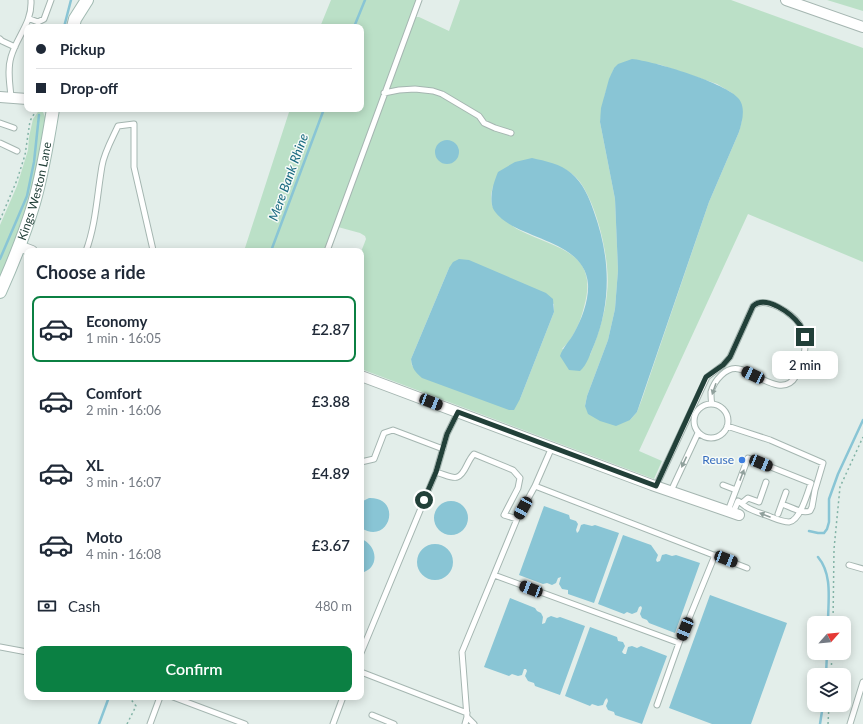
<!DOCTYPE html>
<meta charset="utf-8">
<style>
body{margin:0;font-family:Lato,sans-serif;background:#f2f2f3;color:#1f2937;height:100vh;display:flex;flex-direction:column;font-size:15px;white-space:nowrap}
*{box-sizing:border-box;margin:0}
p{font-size:13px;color:#747a83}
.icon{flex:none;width:22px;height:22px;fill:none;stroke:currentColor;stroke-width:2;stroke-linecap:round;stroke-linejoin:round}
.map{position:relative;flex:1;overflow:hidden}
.sheet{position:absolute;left:24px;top:248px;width:340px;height:452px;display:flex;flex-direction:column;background:#fff;border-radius:8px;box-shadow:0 2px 10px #0003}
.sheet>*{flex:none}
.banner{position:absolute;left:24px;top:24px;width:340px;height:88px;border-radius:8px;box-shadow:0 2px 10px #0003;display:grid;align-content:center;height:88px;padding:0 12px;background:#fff}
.needle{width:26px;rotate:63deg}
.buttons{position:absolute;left:807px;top:616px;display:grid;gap:8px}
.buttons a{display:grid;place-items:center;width:44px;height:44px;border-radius:8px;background:#fff;box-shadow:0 2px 10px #0003;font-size:20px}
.end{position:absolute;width:18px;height:18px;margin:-9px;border:5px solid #224039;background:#fff;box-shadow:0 0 0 2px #fff}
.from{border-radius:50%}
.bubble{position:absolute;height:28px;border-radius:8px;background:#fff;box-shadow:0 2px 10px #0003;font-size:13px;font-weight:600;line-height:28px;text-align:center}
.car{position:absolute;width:12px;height:24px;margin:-12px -6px;border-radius:5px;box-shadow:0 0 3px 1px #0007;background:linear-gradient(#222 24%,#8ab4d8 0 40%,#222 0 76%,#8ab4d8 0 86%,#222 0)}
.banner b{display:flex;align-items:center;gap:14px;height:38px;font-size:15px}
.banner b+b{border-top:1px solid #e0e1e3}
.banner i{width:10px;height:10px;background:#1f2937}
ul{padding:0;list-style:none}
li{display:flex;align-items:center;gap:12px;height:66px;margin:0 8px 6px;padding:0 4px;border:2px solid transparent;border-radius:8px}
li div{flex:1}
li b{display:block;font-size:15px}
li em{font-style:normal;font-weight:600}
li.active{border-color:#0b8043}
li>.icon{width:36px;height:36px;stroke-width:1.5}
h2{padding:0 12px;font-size:18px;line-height:48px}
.pay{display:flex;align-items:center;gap:10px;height:44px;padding:0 12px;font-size:15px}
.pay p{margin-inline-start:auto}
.cta{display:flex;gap:8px;margin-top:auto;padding:8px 12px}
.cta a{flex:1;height:46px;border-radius:8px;background:#0b8043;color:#fff;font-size:16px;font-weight:600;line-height:46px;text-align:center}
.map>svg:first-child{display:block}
.green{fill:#bbe0c7;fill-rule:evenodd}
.water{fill:#89c5d5}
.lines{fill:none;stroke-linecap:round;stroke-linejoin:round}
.stream{stroke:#89c5d5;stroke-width:2.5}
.lane-casing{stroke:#a5b6b1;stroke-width:7}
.street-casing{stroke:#a5b6b1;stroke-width:12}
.secondary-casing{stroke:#a1bab2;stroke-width:14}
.path{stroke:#82b3a6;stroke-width:1.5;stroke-dasharray:2 3;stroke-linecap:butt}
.lane{stroke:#fff;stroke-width:5}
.street{stroke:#fff;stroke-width:10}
.secondary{stroke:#fff;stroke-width:12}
.oneway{fill:#90a09c}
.route{stroke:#224039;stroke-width:5}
.shop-dot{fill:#3f7fe0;stroke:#f4faf7;stroke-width:1.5}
.labels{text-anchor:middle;stroke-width:3;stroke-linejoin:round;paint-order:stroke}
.street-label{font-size:12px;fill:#224039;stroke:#f4faf7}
.shop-label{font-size:12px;fill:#366cbe;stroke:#f4faf7;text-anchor:end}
.water-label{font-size:13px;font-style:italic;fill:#186980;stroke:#f4faf7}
</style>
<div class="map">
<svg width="863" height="724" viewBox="0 0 863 724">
<rect width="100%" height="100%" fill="#e3eeea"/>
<path class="green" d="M331,0H419L414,17H419L449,31L460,0H731L863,48V262L748,214L639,451L662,461L654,479L361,369V252L366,239L365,236L360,233L338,227L329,251H244L290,109H361V27H320ZM658,64L717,84L732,93L742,109V120L739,132L709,202L642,399L637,412L630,420L585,406L587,396L608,340L615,309L618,270L615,199L600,122L605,94L614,68ZM558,166C567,170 574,174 580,182C598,207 611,263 607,293C605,315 598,335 590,355L562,349C574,337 580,323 584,307C600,251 556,249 519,230C509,225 500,213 492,206L491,195L493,186ZM449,268L554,304V312L520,399L412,366L411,359Z
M827,0H863V11Z
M40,109L43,112L46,120L32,194L0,281V225L17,186L28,150L29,137L33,119Z"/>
<path class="water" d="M632,59C653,61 727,83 739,99C746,108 742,122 739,132L709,202L637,412L630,420L616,426L600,421L588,414L585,406L587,396L608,340L615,309L618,270L615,199L600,122L601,108L609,79L614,68L618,64Z
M435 152a12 12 0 1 1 24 0a12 12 0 1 1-24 0Z
M532,158C545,161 561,164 571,173C583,183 589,197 594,212C610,256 612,301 594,345C590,354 587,365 580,371L569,370L560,356C563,347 569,342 574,333C582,319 589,300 588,284C585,243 528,240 502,219C498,215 493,211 492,205C490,193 494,182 498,172L515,162Z
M459,259L469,260L546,293L553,299L554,312L520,399L514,410H509L422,378C415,372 412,368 411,359L449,268L453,262Z
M369,498C403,497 390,546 361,528V502Z
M434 518a17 17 0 1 1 34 0a17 17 0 1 1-34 0Z
M544,506L569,515L570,519L576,521L578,524L576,530L577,533L579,531L581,525L584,524L592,526L595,525L619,533L594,603L568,594V590L562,589L559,584L561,577L558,578L556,583L552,585L547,583L543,584L519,575Z
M623,535L651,545L658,555L656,560L657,562L660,561L662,555L666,554L672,556L676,555L700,563L675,633L649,623L647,620L642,618L640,614L642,608L641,606L639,607L637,612L632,614L627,612L624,614L598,604Z
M361,539C378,545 380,569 361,573Z
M417 562a18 18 0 1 1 36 0a18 18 0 1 1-36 0Z
M710,595L787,623L751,724H712L669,708Z
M510,598L535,608L537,611L541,613L543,617L542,624L545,623L547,618L551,616L557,618L560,617L585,626L560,695L535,686L534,683L528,681L525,676L527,671L526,669H524L522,675L518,676L512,674L509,676L484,667Z
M590,627L617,637L618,641L623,642L625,646L622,652L624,654H626L628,647L632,646L637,648L641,646L667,656L642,724L615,715L614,712L608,710L606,706L608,701L607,698L605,700L603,705L598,706L592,704L590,706L565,696Z"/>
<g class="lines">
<path class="stream" d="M64,27L71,0
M354,27L365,0
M271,251L324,109
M0,259L27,196L34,162L39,115
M809,531L818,533H824L827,529L829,522V499L838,474L863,420
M818,557C833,575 828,601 828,623
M826,675L827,653
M99,724L109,697
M820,724L823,705"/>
<g class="lane-casing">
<path id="lane" d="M30,19L38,22L44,19L51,0
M0,39L2,41L15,47
M384,93L399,90L415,89L433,91L442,94L479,116L484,123L495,128L511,133
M11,97C10,84 7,70 11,57C17,36 32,23 31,1
M0,123L14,128
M0,143L17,151
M86,251C96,224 97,195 102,166C104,153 112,139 118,126L134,124V167L153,250
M327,251L419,0
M694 421a17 17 0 1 1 34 0a17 17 0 1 1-34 0Z
M727,426L770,440L823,463L815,490L812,507L810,511C801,514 791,507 782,504
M361,462L374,459L384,433L393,430L443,449
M436,472C453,477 458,484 467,465C469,461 471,457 474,454L513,470L520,478L518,488L504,515L517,519L462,652L467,717L465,724
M723,485L736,490
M535,486L552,447
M656,486L707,377L723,365L730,357L753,306C765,295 795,314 801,327C809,341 804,363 796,376C783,399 755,372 739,369C726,366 714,381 711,392C711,396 711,401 712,404
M671,491L698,433
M742,503L748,498L759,502L766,482
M728,511L748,458L811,483C808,492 800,521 789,522C783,522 776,519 771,517C764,514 755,512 748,508C744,506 742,503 738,501L733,513
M778,514L786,492
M517,519L535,486L747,568
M849,565L863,569
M494,575L679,643L715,555
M0,647L27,652
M361,653L436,472L447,434L458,412
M361,672L467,713
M173,697L245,724
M657,705L679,643
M372,715L394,724
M467,717L474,724
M150,724L160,697
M333,724L343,697
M850,724L863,682"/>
</g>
<g class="street-casing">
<path id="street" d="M786,0L863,27
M0,97L27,99
M19,246L32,251
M361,376L652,485L739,515"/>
</g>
<g class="secondary-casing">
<g id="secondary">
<path d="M73,27L75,19L87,0"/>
<path id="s1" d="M0,292C13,263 25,233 34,203C43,172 48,140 53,109"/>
</g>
</g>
<path class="path" d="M0,220L17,180L25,155L30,121L37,109
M833,623L834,549L840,487L863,437
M831,675L832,653
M127,724L136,706L129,697
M828,724L829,705"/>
<use href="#lane" class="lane"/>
<use href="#street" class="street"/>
<use href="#secondary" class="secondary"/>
</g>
<defs><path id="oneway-solid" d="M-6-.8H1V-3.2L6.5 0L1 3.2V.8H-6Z"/></defs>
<g class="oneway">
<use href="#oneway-solid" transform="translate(714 389) rotate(109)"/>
<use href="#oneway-solid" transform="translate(684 462) rotate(115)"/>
<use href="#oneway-solid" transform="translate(742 475) rotate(-69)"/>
<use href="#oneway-solid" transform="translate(765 515) rotate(-159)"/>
</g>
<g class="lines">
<path class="route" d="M424,500L436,472L447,434L458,412L656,486L706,377L723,365L730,357L753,306C766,294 792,314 800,325C802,328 803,333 805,337"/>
</g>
<circle class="shop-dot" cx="742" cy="460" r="4"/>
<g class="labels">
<g class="street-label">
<text dy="4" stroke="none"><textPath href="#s1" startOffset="107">Kings Weston Lane</textPath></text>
</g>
<g class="shop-label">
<text x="734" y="464">Reuse</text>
</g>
<g class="water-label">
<text transform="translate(288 177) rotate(-70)" y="5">Mere Bank Rhine</text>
</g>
</g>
</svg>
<div class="buttons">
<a><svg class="needle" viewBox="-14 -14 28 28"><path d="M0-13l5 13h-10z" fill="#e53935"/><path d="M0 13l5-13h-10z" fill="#747a83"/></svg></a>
<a><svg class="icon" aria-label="layers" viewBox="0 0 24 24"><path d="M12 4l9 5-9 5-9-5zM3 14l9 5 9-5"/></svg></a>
</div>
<i class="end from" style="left:424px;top:500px"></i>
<i class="end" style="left:805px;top:337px"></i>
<div class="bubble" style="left:772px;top:351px;width:66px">2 min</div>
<i class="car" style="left:753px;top:375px;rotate:295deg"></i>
<i class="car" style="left:431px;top:402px;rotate:111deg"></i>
<i class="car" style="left:761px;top:463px;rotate:112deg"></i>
<i class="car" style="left:523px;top:508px;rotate:209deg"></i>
<i class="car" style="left:726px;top:559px;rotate:111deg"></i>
<i class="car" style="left:531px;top:589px;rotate:291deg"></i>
<i class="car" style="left:685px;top:629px;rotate:202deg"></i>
<div class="banner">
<b><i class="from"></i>Pickup</b>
<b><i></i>Drop-off</b>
</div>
<section class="sheet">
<h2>Choose a ride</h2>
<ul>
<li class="active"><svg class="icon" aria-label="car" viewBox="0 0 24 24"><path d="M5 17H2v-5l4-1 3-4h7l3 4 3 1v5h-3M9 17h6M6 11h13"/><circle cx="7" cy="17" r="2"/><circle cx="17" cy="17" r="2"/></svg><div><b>Economy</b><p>1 min · 16:05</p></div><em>£2.87</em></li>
<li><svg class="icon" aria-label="car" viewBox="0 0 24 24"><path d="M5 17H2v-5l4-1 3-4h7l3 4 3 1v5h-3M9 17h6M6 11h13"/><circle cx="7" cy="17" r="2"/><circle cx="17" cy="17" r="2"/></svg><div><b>Comfort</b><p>2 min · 16:06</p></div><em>£3.88</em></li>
<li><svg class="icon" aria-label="car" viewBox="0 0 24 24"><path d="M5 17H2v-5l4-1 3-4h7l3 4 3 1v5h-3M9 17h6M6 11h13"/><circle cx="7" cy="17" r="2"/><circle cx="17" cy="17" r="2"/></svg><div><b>XL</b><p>3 min · 16:07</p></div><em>£4.89</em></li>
<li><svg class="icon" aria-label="car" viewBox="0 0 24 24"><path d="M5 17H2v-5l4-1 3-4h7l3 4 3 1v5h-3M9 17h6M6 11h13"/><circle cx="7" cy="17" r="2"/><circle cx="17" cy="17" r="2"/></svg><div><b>Moto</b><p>4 min · 16:08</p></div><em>£3.67</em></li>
</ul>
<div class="pay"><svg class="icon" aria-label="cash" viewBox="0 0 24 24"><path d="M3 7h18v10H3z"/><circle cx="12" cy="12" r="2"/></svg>Cash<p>480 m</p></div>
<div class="cta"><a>Confirm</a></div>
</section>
</div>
